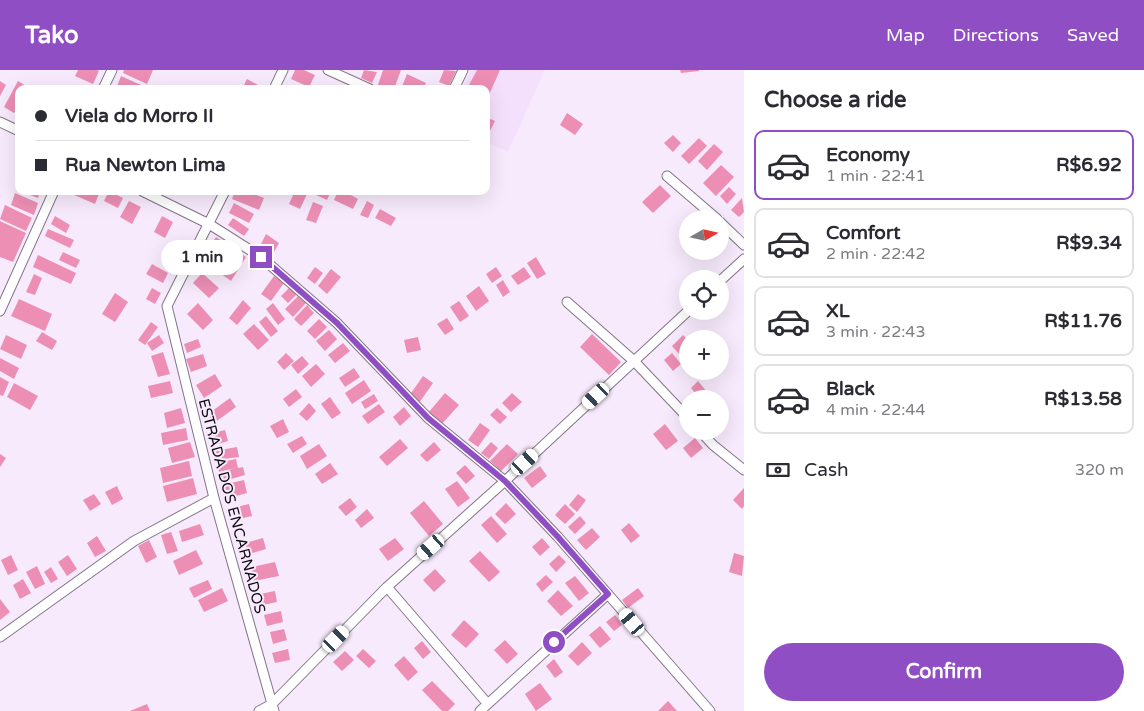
<!DOCTYPE html>
<meta charset="utf-8">
<style>
body{margin:0;font-family:"Varela Round",sans-serif;background:#f2f2f3;color:#2b2b33;height:100vh;display:flex;flex-direction:column;font-size:19px;white-space:nowrap}
*{box-sizing:border-box;margin:0}
p{font-size:16px;color:#7c7c81}
.icon{flex:none;width:28px;height:28px;fill:none;stroke:currentColor;stroke-width:2;stroke-linecap:round;stroke-linejoin:round}
.map{position:relative;flex:1;overflow:hidden}
.details{display:flex;flex-direction:column;background:#fff;width:400px}
.details>*{flex:none}
.banner{position:absolute;left:15px;top:15px;width:475px;height:110px;border-radius:10px;box-shadow:0 5px 20px #0002;display:grid;align-content:center;height:110px;padding:0 20px;background:#fff}
.needle{width:32px;rotate:81deg}
.fabs{position:absolute;left:679px;top:140px;display:grid;gap:10px}
.fabs a{display:grid;place-items:center;width:50px;height:50px;border-radius:50%;background:#fff;box-shadow:0 5px 20px #0002;font-size:25px}
.end{position:absolute;width:22px;height:22px;margin:-11px;border:6px solid #8f4ec4;background:#fff;box-shadow:0 0 0 2px #fff}
.from{border-radius:50%}
.bubble{position:absolute;height:35px;border-radius:18px;background:#fff;box-shadow:0 5px 20px #0002;font-size:16px;font-weight:700;line-height:35px;text-align:center}
.car{position:absolute;width:15px;height:30px;margin:-15px -8px;border-radius:6px;box-shadow:0 0 4px 1px #0007;background:linear-gradient(#fff 24%,#345 0 40%,#fff 0 76%,#345 0 86%,#fff 0)}
.banner b{display:flex;align-items:center;gap:18px;height:48px;font-size:19px}
.banner b+b{border-top:1px solid #e1e1e2}
.banner i{width:12px;height:12px;background:#2b2b33}
ul{padding:0;list-style:none}
li{display:flex;align-items:center;gap:15px;height:70px;margin:0 10px 8px;padding:0 10px;border:2px solid #e1e1e2;border-radius:10px}
li div{flex:1}
li b{display:block;font-size:19px}
li em{font-style:normal;font-weight:700}
li.current{border-color:#8f4ec4}
li>.icon{width:45px;height:45px;stroke-width:1.5}
h2{padding:0 20px;font-size:22px;line-height:60px}
.pay{display:flex;align-items:center;gap:12px;height:55px;padding:0 20px;font-size:19px}
.pay p{margin-inline-start:auto}
.button{display:flex;gap:10px;margin-top:auto;padding:10px 20px}
.button a{flex:1;height:58px;border-radius:30px;background:#8f4ec4;color:#fff;font-size:20px;font-weight:700;line-height:58px;text-align:center}
header{display:flex;align-items:center;gap:30px;box-sizing:border-box;height:70px;padding:0 25px;background:#8f4ec4;color:#fff}
header strong{font-size:24px}
nav{display:flex;gap:28px;margin-inline-start:auto;font-size:18px}
main{display:flex;flex:1;min-height:0}
.map>svg:first-child{display:block}
.built{fill:#f4e0fc}
.building{fill:#ed8fb5}
.lines{fill:none;stroke-linecap:round;stroke-linejoin:round}
.minor-casing{stroke:#837588;stroke-width:11}
.minor{stroke:#fff;stroke-width:9}
.route{stroke:#8f4ec4;stroke-width:6}
.labels{text-anchor:middle;stroke-width:4;stroke-linejoin:round;paint-order:stroke}
.street-label{font-size:15px;fill:#0f0a11;stroke:#f7eafc}
</style>
<header>
<strong>Tako</strong>
<nav><a>Map</a><a>Directions</a><a>Saved</a></nav>
</header>
<main>
<div class="map">
<svg width="744" height="641" viewBox="0 0 744 641">
<rect width="100%" height="100%" fill="#f7eafc"/>
<path class="built" d="M470,0H545L508,82L486,72V19H462Z"/>
<path class="building" d="M78,0H97L99,1L93,14L75,6Z
M124,0H153L147,14L123,3Z
M295,0H304L315,5L309,17L291,9Z
M364,0L377,2L372,13L361,8Z
M383,0H401L394,19L378,15Z
M444,0L456,1L449,16L439,12Z
M477,0H500L489,25L486,23V19H477L469,15Z
M680,0H699V1L681,3Z
M407,4L426,13L423,19H401Z
M121,6L150,19H116Z
M247,9L258,15L256,19H242Z
M0,11L6,15L0,26Z
M18,11L28,17L19,19V34L14,43L4,37Z
M567,43L583,54L575,65L560,55Z
M486,47L495,51L486,69Z
M673,65L681,73L673,82L664,73Z
M699,68L707,76L689,94L681,86Z
M714,74L723,82L707,100L698,91Z
M721,95L734,107L716,126L703,113Z
M660,115L671,126L653,143L642,132Z
M729,117L736,124L727,134L720,126Z
M20,121H40L38,128Z
M73,121H100L95,134L72,124Z
M109,121L123,128L118,138L104,131Z
M235,121H247L264,128L259,140L232,129Z
M295,121L307,124L300,139L289,134Z
M317,121H331L327,130L316,125Z
M338,121H344L358,129L353,139L334,130Z
M15,123L38,133L34,145L11,135Z
M742,128L744,142L739,147L731,140Z
M129,131L141,137L132,154L120,147Z
M367,131L374,135L368,148L360,145Z
M313,132L323,136L316,153L306,150Z
M234,133L254,144L249,153L229,143Z
M5,135L32,148L26,161L0,149Z
M380,139L396,148L391,156L375,148Z
M55,146L70,155L66,163L51,154Z
M162,146L173,152L165,168L154,162Z
M233,148L249,159L244,166L228,155Z
M0,151L26,163L13,192L0,187Z
M48,159L74,170L70,178L45,166Z
M266,164L279,173L274,182L261,174Z
M216,167L230,176L217,198L202,188Z
M236,180L246,187L231,211L220,203Z
M63,182L80,190L76,198L59,190Z
M38,185L76,203L71,214L33,197Z
M536,187L546,204L537,209L527,193Z
M152,194L168,203L163,213L146,204Z
M315,197L323,203L315,214L307,208Z
M496,197L502,206L492,213L486,204Z
M524,197L531,207L518,215L511,206Z
M331,199L341,207L327,224L318,216Z
M202,203L219,218L209,228L193,213Z
M34,204L42,208L35,225L26,222Z
M274,206L284,213L271,231L261,224Z
M503,210L510,222L503,227L496,215Z
M479,216L489,231L476,241L466,226Z
M290,217L297,224L288,233L281,226Z
M152,218L161,223L155,234L146,229Z
M115,223L128,232L115,252L102,244Z
M298,226L306,233L293,247L285,239Z
M19,229L52,244L45,261L11,246Z
M243,230L251,238L237,255L229,248Z
M459,231L469,246L460,252L450,237Z
M198,233L213,250L203,260L187,244Z
M273,233L285,249L278,255L266,239Z
M307,235L314,243L301,256L294,249Z
M266,246L278,261L271,267L259,252Z
M447,248L454,259L445,265L437,254Z
M319,249L327,257L315,269L307,261Z
M151,252L158,257L145,275L138,270Z
M254,254L269,270L258,280L243,264Z
M329,260L337,269L325,281L316,271Z
M42,262L57,271L52,280L36,271Z
M592,264L621,292L609,305L580,277Z
M6,265L27,275L21,289L0,279Z
M159,265L164,273L152,281L147,273Z
M683,265L688,270V294L672,276Z
M418,267L421,280L407,283L404,270Z
M198,269L201,277L187,283L184,274Z
M343,273L350,281L335,293L328,285Z
M163,282L170,304L158,307L151,286Z
M286,283L294,291L284,300L277,292Z
M672,283L681,294L673,301L664,290Z
M203,284L207,296L191,302L186,289Z
M302,286L309,294L298,304L291,295Z
M0,288L19,298L14,309L0,301Z
M316,294L325,304L311,317L302,306Z
M354,298L360,307L345,317L339,308Z
M215,304L222,316L204,328L196,315Z
M423,306L433,313L419,333L409,326Z
M0,307L9,312L3,326L0,325Z
M364,310L371,321L352,334L345,323Z
M170,311L173,323L151,328L148,316Z
M698,311L707,322L699,328L691,318Z
M14,313L38,326L30,340L7,327Z
M296,319L302,327L289,337L283,329Z
M445,323L459,335L441,355L428,343Z
M512,323L522,332L511,342L502,333Z
M374,324L378,331L365,339L361,332Z
M330,327L341,343L332,349L321,334Z
M230,328L236,337L214,353L208,344Z
M309,333L316,341L307,351L299,344Z
M379,334L385,342L368,354L362,346Z
M404,337L411,346L400,356L393,347Z
M181,338L185,353L167,358L164,343Z
M497,338L507,347L500,354L490,345Z
M283,349L289,362L277,368L270,356Z
M480,353L490,360L478,377L468,370Z
M665,354L678,371L666,380L653,364Z
M186,358L188,370L163,375L161,363Z
M225,360L228,371L212,376L209,364Z
M302,366L307,374L293,383L287,374Z
M695,368L703,378L691,388L683,378Z
M400,369L408,378L387,396L379,387Z
M190,372L195,387L172,393L168,378Z
M434,372L441,380L427,392L420,385Z
M491,372L498,378L489,389L481,383Z
M319,374L327,386L307,399L300,386Z
M507,374L518,384L501,401L490,391Z
M237,377L239,387L217,390L215,381Z
M0,384L6,388L0,397Z
M236,389L238,398L243,397L245,405L224,411L222,402L235,398L219,402L217,393Z
M189,391L192,406L163,413L160,398Z
M330,393L338,404L322,414L315,404Z
M465,395L475,406L466,414L456,403Z
M540,396L547,406L532,418L524,408Z
M193,408L197,424L167,432L163,416Z
M244,410L247,423L225,429L222,415Z
M457,411L470,428L458,437L445,419Z
M117,416L123,429L112,435L105,422Z
M744,418V436L742,439L733,430Z
M94,424L101,434L90,441L83,430Z
M578,424L586,430L577,442L569,435Z
M350,428L357,437L346,446L338,437Z
M424,431L443,454L429,466L410,443Z
M506,433L516,444L505,454L495,444Z
M249,434L252,446L235,450L232,438Z
M565,434L575,444L565,454L555,445Z
M367,439L374,448L361,458L355,450Z
M491,446L507,464L497,473L481,455Z
M580,446L586,453L575,464L568,457Z
M629,453L640,466L631,473L621,460Z
M200,454L204,465L182,472L179,461Z
M592,458L600,467L586,480L577,470Z
M171,462L178,481L167,484L161,465Z
M97,466L106,481L95,487L87,473Z
M263,468L266,479L249,484L245,473Z
M395,468L404,479L388,491L379,479Z
M542,468L550,477L540,486L532,477Z
M149,470L157,487L146,493L138,476Z
M196,480L203,494L179,505L173,491Z
M480,481L500,502L489,512L469,491Z
M734,483L744,486L742,506L729,502Z
M11,485L18,500L8,505L1,490Z
M68,485L77,499L67,506L58,492Z
M559,485L566,492L556,502L549,494Z
M275,492L279,506L254,511L251,497Z
M37,496L45,514L35,519L26,502Z
M51,497L58,509L51,513L44,502Z
M435,499L446,511L434,522L423,510Z
M546,505L553,512L542,522L536,514Z
M575,506L589,523L579,531L565,513Z
M23,509L31,523L20,529L13,515Z
M208,510L212,519L194,528L189,518Z
M222,518L228,531L204,542L198,530Z
M638,518L644,526L628,538L622,530Z
M558,520L573,536L561,546L547,531Z
M275,521L277,532L263,535L260,524Z
M0,529L10,542L0,550Z
M281,541L283,552L267,556L264,545Z
M615,545L622,555L614,561L606,552Z
M464,550L479,564L466,578L451,565Z
M600,556L611,569L600,578L589,565Z
M284,559L287,570L273,574L270,562Z
M505,570L518,584L507,594L494,580Z
M422,571L431,582L423,589L414,578Z
M582,572L592,583L578,596L568,586Z
M288,579L290,590L275,593L272,583Z
M363,579L376,591L369,598L356,586Z
M345,581L354,590L342,601L333,592Z
M404,586L418,602L408,611L394,595Z
M554,589L563,602L555,608L546,596Z
M432,611L455,634L448,641H442L422,620Z
M540,613L552,629L536,641L525,624Z
M668,631L677,641H658Z
M147,634L150,641H130Z"/>
<g class="lines">
<g class="minor-casing">
<path id="minor" d="M328,0L370,19
M103,19L112,0
M274,19L283,0
M454,19L463,0
M0,52L19,61
M667,106L717,149
M142,121L209,154L261,187L337,253L428,348L505,411L558,467L710,641
M225,121L167,236L214,428L274,641
M720,152L744,175
M720,211L744,189
M567,232L634,291L688,348
M0,241L54,121
M700,361L713,375L744,400
M387,517L487,633
M0,567L134,471L214,428
M259,641L272,634L387,517L505,411L688,241
M480,641L608,524"/>
</g>
<use href="#minor" class="minor"/>
</g>
<g class="lines">
<path class="route" d="M261,187L337,253L428,348L505,411L558,467L608,524L554,572"/>
</g>
<g class="labels">
<g class="street-label">
<text transform="translate(232 436) rotate(75)" y="5">ESTRADA DOS ENCARNADOS</text>
</g>
</g>
</svg>
<div class="fabs">
<a><svg class="needle" viewBox="-14 -14 28 28"><path d="M0-13l5 13h-10z" fill="#e53935"/><path d="M0 13l5-13h-10z" fill="#7c7c81"/></svg></a>
<a><svg class="icon" aria-label="locate" viewBox="0 0 24 24"><circle cx="12" cy="12" r="6"/><path d="M12 2v4M12 18v4M2 12h4M18 12h4"/></svg></a>
<a>+</a>
<a>−</a>
</div>
<i class="end from" style="left:554px;top:572px"></i>
<i class="end" style="left:261px;top:187px"></i>
<div class="bubble" style="left:161px;top:170px;width:82px">1 min</div>
<i class="car" style="left:596px;top:326px;rotate:227deg"></i>
<i class="car" style="left:525px;top:392px;rotate:48deg"></i>
<i class="car" style="left:431px;top:477px;rotate:229deg"></i>
<i class="car" style="left:632px;top:552px;rotate:320deg"></i>
<i class="car" style="left:336px;top:569px;rotate:44deg"></i>
<div class="banner">
<b><i class="from"></i>Viela do Morro II</b>
<b><i></i>Rua Newton Lima</b>
</div>
</div>
<section class="details">
<h2>Choose a ride</h2>
<ul>
<li class="current"><svg class="icon" aria-label="car" viewBox="0 0 24 24"><path d="M5 17H2v-5l4-1 3-4h7l3 4 3 1v5h-3M9 17h6M6 11h13"/><circle cx="7" cy="17" r="2"/><circle cx="17" cy="17" r="2"/></svg><div><b>Economy</b><p>1 min · 22:41</p></div><em>R$6.92</em></li>
<li><svg class="icon" aria-label="car" viewBox="0 0 24 24"><path d="M5 17H2v-5l4-1 3-4h7l3 4 3 1v5h-3M9 17h6M6 11h13"/><circle cx="7" cy="17" r="2"/><circle cx="17" cy="17" r="2"/></svg><div><b>Comfort</b><p>2 min · 22:42</p></div><em>R$9.34</em></li>
<li><svg class="icon" aria-label="car" viewBox="0 0 24 24"><path d="M5 17H2v-5l4-1 3-4h7l3 4 3 1v5h-3M9 17h6M6 11h13"/><circle cx="7" cy="17" r="2"/><circle cx="17" cy="17" r="2"/></svg><div><b>XL</b><p>3 min · 22:43</p></div><em>R$11.76</em></li>
<li><svg class="icon" aria-label="car" viewBox="0 0 24 24"><path d="M5 17H2v-5l4-1 3-4h7l3 4 3 1v5h-3M9 17h6M6 11h13"/><circle cx="7" cy="17" r="2"/><circle cx="17" cy="17" r="2"/></svg><div><b>Black</b><p>4 min · 22:44</p></div><em>R$13.58</em></li>
</ul>
<div class="pay"><svg class="icon" aria-label="cash" viewBox="0 0 24 24"><path d="M3 7h18v10H3z"/><circle cx="12" cy="12" r="2"/></svg>Cash<p>320 m</p></div>
<div class="button"><a>Confirm</a></div>
</section>
</main>
